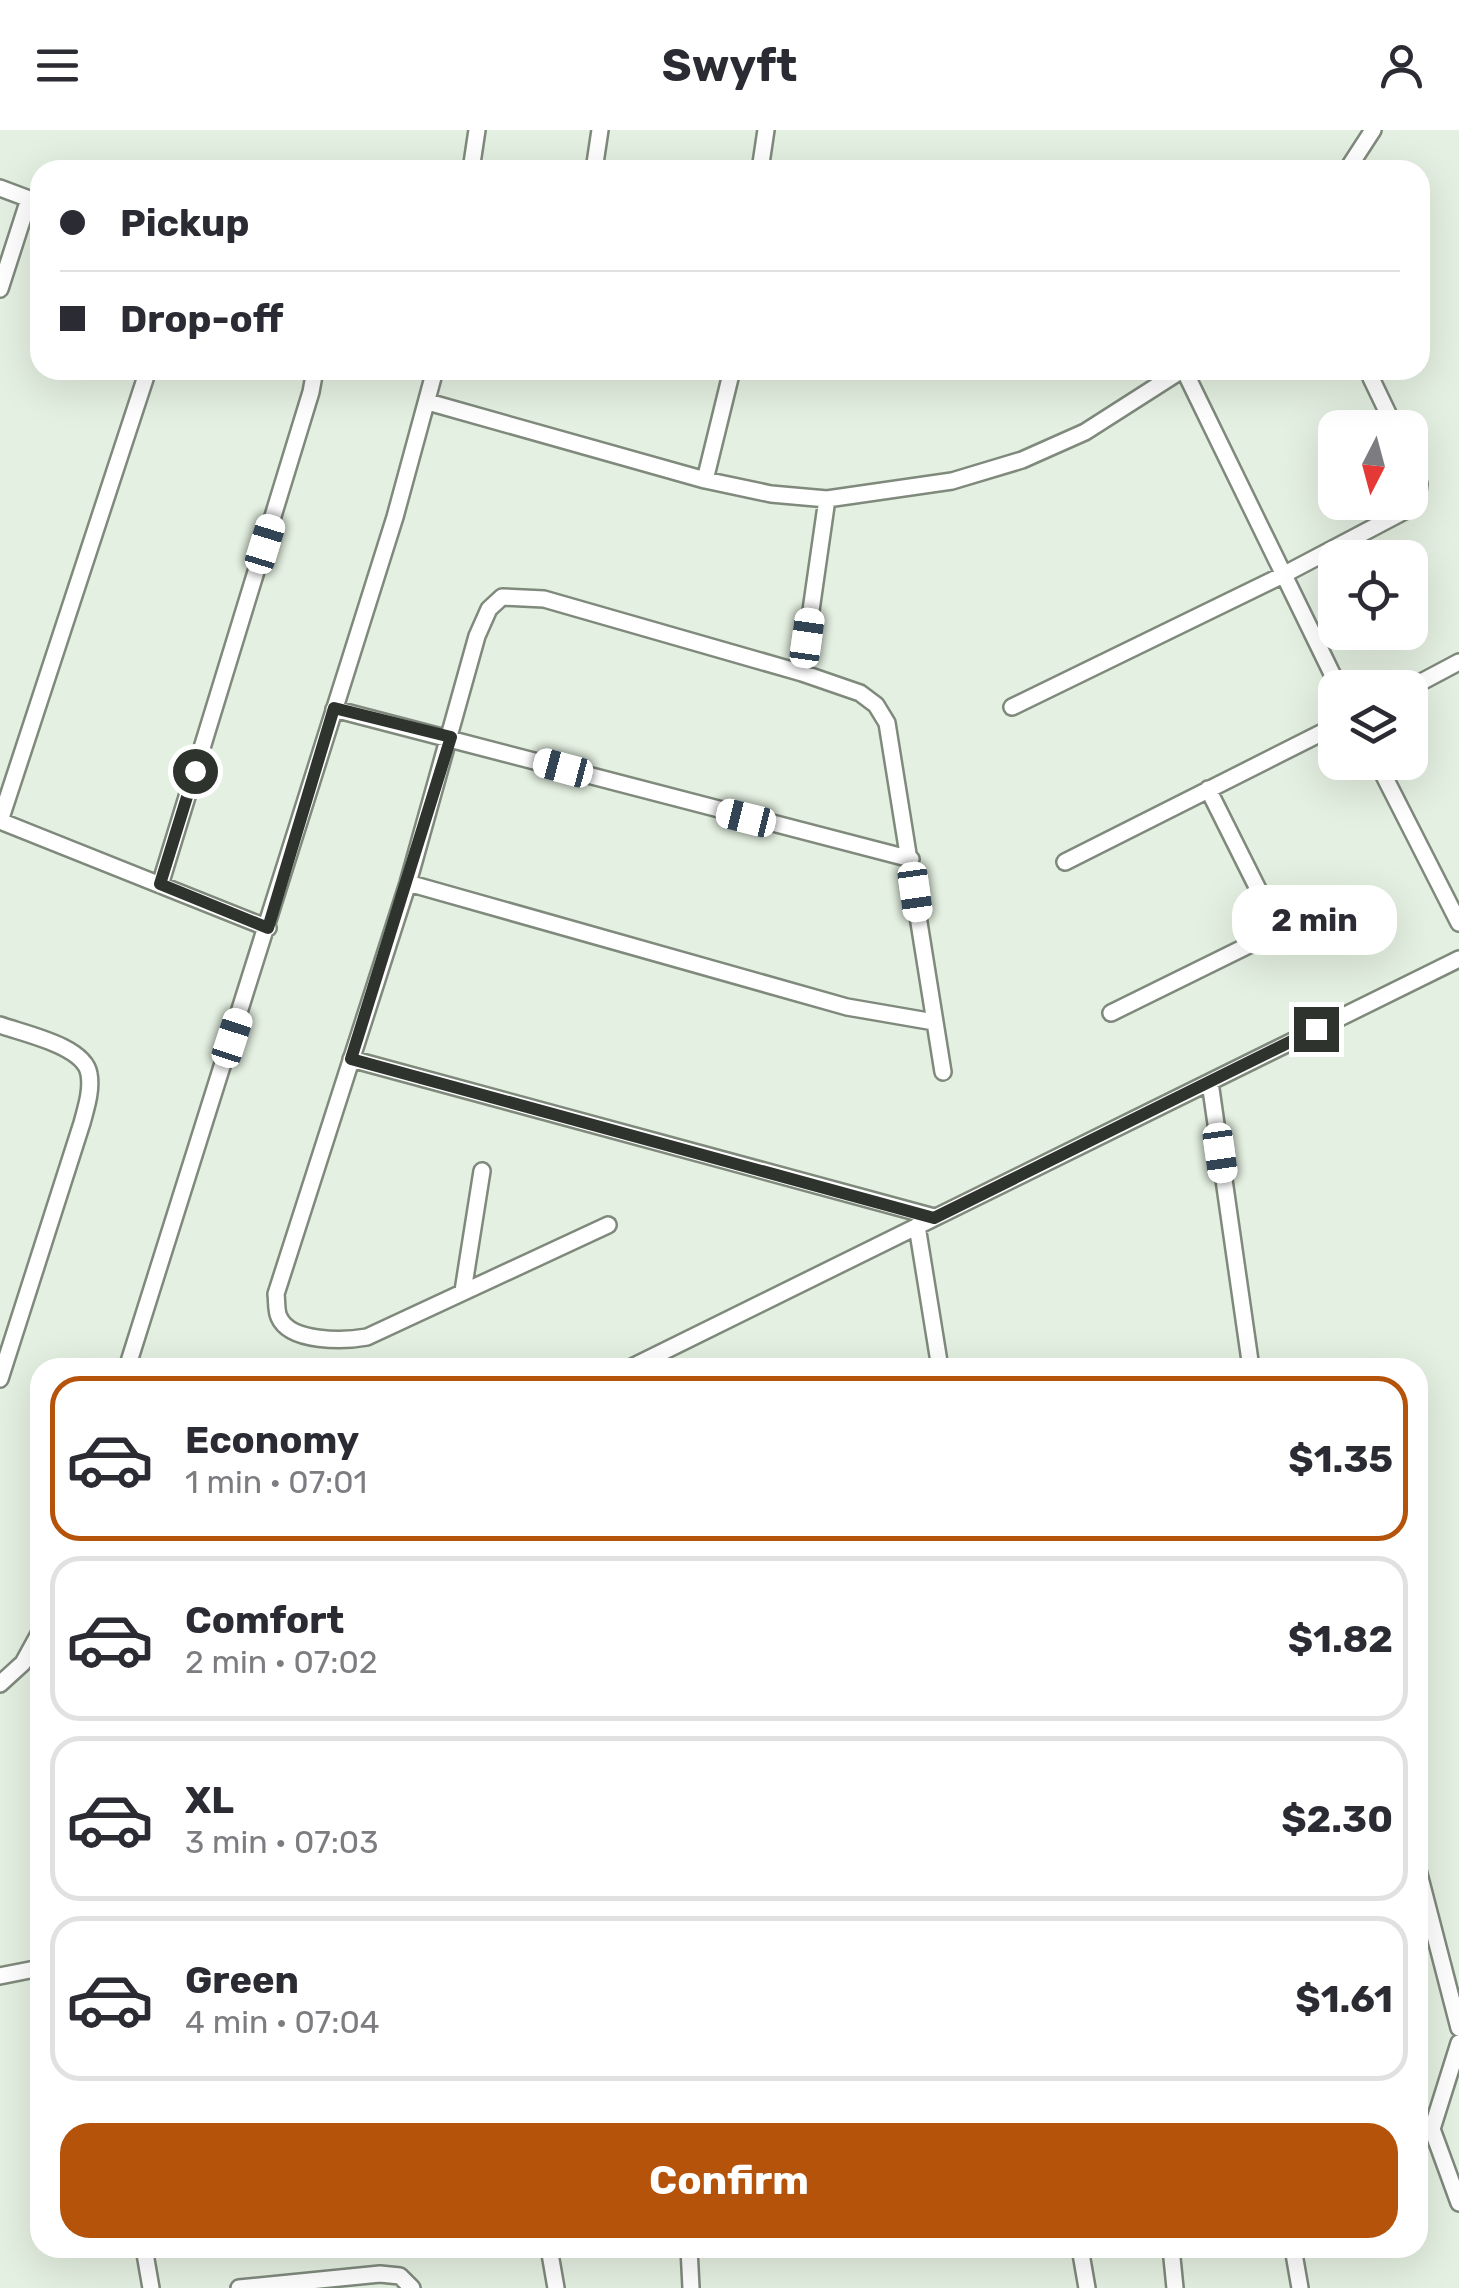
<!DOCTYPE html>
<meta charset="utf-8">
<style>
body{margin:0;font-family:Rubik,sans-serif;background:#f7f7f7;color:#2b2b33;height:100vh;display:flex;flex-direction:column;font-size:38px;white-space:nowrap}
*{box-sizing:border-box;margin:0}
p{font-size:32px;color:#7c7c81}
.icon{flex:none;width:55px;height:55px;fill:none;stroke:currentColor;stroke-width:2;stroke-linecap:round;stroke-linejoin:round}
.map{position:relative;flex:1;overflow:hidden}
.sheet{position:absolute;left:30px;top:1228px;width:1398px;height:900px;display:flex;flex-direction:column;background:#fff;border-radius:30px;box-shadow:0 10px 40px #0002}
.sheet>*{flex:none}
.top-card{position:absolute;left:30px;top:30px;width:1400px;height:220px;border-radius:30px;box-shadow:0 10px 40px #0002;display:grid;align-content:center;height:220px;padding:0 30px;background:#fff}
.needle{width:65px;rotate:186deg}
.buttons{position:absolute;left:1318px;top:280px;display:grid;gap:20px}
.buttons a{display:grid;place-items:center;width:110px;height:110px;border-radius:20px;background:#fff;box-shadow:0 10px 40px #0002;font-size:50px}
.end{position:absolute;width:45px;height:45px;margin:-22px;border:12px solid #2f332e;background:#fff;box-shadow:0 0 0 5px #fff}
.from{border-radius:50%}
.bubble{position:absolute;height:70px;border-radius:30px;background:#fff;box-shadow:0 10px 40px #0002;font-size:32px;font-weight:700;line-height:70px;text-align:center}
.car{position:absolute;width:30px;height:60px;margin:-30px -15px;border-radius:12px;box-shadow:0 0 8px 2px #0007;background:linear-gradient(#fff 24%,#345 0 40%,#fff 0 76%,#345 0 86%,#fff 0)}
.top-card b{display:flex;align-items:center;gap:35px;height:95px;font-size:38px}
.top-card b+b{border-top:2px solid #e1e1e2}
.top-card i{width:25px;height:25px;background:#2b2b33}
ul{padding:18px 0 0;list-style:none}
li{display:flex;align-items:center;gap:30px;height:165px;margin:0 20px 15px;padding:0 10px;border:5px solid #e1e1e2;border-radius:30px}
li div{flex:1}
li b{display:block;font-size:38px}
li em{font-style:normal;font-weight:700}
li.current{border-color:#b45309}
li>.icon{width:90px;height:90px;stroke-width:1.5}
.button{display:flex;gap:20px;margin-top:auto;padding:20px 30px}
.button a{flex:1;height:115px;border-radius:30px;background:#b45309;color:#fff;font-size:40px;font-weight:700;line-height:115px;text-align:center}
header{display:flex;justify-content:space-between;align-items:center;height:130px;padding:0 30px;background:#fff;font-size:45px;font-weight:700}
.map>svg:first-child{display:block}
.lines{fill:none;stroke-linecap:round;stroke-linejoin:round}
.street-casing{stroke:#7f897c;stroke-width:20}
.street{stroke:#fff;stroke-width:15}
.route{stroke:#2f332e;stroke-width:12}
</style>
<header><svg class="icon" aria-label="menu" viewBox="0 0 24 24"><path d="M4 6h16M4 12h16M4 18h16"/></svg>Swyft<svg class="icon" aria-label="person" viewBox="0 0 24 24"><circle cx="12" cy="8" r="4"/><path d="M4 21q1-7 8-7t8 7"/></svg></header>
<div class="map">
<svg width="1459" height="2158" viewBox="0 0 1459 2158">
<rect width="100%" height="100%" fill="#e4f0e1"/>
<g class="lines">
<g class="street-casing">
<path id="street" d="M471,40L477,0
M594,40L600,0
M760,40L766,0
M1347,40L1373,0
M0,58L40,73
M0,159L29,69
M1184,240L1339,558
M1371,248L1395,298
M428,272L705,350L771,364L827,369L952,351L1022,330L1085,302L1182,240
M705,350L732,240
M802,543L827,369
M1410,558L1459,532
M1012,577L1283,445L1416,375L1419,354L1410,330
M334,579L911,729
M1377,632L1459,793
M0,691L148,240
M0,691L268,798
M1065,732L1335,596
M408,753L847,877L934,892
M160,755L311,262L315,240
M1111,883L1249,815C1264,800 1266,792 1264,771L1208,659
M0,895C25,904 85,916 89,944C92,960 86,978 82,993L0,1249
M351,929L934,1087
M1210,952L1251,1238
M608,1095L367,1207C345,1211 290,1213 279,1187C276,1181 277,1171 276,1164L408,753L477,506L489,479L502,467L544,469L802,543L860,563L876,575L887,593L943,942
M917,1096L940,1238
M463,1161L482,1041
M127,1238L395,387L435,240
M630,1238L1459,829
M0,1554L23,1533L40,1502
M1418,1740L1459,1898
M0,1846L40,1838
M1432,1999L1459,2073
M1418,2002L1432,1999L1459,1913
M144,2118L151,2158
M549,2118L556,2158
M689,2118L691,2158
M1080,2118L1087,2158
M1171,2118L1175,2158
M1293,2118L1300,2158
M239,2158L380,2144L400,2146L412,2158"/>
</g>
<use href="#street" class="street"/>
</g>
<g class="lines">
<path class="route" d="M195,641L160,754L268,798L334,578L451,607L351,929L934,1088L1316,899"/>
</g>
</svg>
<div class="buttons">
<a><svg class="needle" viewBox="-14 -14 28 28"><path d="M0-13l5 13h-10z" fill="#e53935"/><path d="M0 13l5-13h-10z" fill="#7c7c81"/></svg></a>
<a><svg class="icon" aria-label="locate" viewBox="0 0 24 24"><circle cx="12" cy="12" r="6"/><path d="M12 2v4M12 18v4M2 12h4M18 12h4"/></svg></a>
<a><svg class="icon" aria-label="layers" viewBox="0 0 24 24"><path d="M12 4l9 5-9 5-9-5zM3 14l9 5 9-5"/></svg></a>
</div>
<i class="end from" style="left:195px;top:641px"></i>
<i class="end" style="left:1316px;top:899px"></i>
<div class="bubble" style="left:1232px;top:755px;width:165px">2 min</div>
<i class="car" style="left:265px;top:414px;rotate:17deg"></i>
<i class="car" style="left:807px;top:508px;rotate:8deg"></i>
<i class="car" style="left:563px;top:638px;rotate:285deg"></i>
<i class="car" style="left:746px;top:688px;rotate:284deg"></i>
<i class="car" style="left:915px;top:762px;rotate:172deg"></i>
<i class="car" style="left:232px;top:908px;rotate:18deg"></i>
<i class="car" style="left:1220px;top:1023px;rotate:172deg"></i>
<div class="top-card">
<b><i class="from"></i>Pickup</b>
<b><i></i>Drop-off</b>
</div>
<section class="sheet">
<ul>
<li class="current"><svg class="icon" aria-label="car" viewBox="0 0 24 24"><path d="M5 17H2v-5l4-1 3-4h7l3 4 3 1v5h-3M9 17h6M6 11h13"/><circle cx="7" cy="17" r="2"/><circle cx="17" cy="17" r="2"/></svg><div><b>Economy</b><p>1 min · 07:01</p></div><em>$1.35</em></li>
<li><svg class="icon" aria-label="car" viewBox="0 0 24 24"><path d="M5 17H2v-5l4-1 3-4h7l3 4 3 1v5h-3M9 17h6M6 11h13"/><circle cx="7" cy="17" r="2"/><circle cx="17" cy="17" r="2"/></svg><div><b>Comfort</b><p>2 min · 07:02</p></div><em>$1.82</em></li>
<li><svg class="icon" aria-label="car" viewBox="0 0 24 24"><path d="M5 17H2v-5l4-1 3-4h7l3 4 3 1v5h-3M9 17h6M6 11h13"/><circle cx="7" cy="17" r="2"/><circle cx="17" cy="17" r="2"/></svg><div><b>XL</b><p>3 min · 07:03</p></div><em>$2.30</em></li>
<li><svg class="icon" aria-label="car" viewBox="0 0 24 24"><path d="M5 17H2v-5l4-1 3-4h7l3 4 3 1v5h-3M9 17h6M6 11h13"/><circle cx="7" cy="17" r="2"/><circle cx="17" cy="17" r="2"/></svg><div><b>Green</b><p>4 min · 07:04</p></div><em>$1.61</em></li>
</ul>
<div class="button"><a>Confirm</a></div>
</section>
</div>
